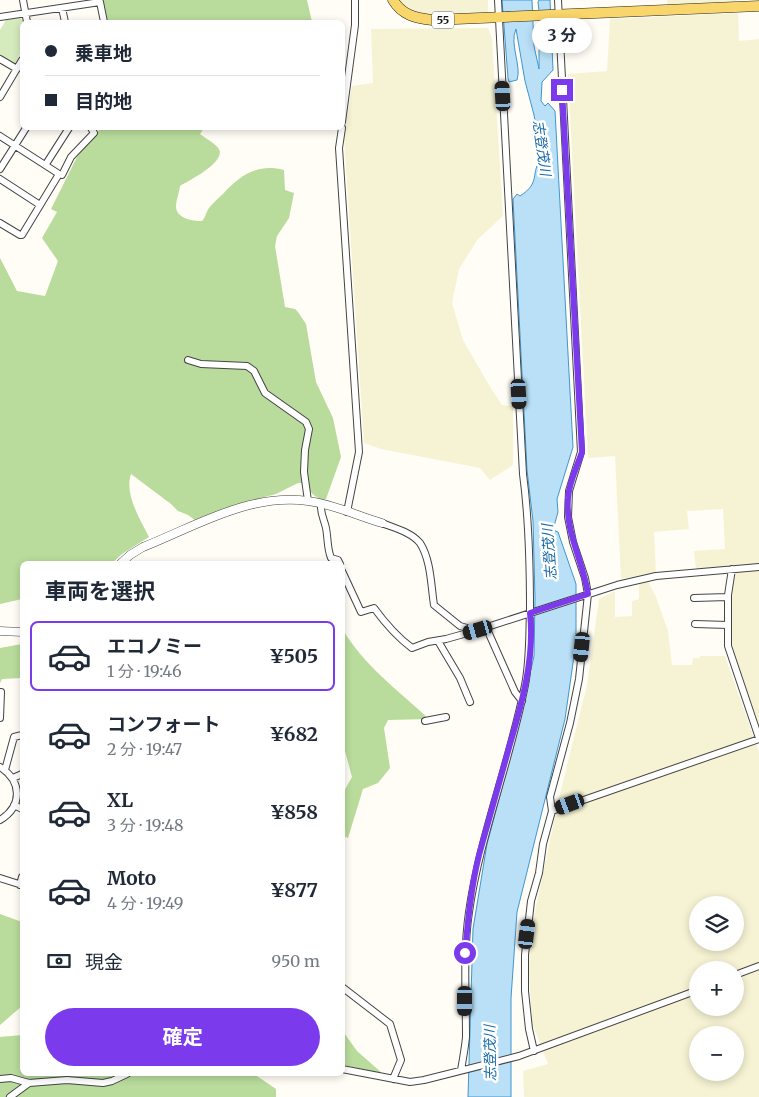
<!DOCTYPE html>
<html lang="ja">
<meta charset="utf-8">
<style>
body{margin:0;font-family:Merriweather,"Noto Sans JP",serif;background:#f6f6f7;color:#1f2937;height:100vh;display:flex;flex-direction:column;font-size:19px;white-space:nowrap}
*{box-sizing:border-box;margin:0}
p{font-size:16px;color:#747a83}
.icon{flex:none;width:28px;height:28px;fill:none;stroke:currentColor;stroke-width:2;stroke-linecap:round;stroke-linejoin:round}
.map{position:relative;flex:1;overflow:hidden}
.drawer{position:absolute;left:20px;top:561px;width:325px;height:515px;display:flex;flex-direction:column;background:#fff;border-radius:8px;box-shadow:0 2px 8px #0003}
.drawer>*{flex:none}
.banner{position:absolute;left:20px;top:20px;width:325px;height:110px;border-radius:8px;box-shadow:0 2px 8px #0003;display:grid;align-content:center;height:110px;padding:0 25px;background:#fff}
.fabs{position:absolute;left:689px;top:896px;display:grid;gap:10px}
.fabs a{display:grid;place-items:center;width:55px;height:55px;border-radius:50%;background:#fff;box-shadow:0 2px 8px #0003;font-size:25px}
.end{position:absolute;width:22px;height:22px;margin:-11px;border:6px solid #7c3aed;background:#fff;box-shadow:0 0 0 2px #fff}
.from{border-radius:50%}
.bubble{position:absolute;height:35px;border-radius:18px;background:#fff;box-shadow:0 2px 8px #0003;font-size:16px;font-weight:700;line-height:35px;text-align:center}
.car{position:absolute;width:15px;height:30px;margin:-15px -8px;border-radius:6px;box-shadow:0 0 4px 1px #0007;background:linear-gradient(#222 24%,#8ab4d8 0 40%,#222 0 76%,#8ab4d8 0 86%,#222 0)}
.banner b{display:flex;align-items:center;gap:18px;height:48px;font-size:19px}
.banner b+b{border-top:1px solid #e0e1e3}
.banner i{width:12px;height:12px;background:#1f2937}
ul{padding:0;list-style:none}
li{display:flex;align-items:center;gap:15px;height:70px;margin:0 10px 8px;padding:0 15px;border:2px solid transparent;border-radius:8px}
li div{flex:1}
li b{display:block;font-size:19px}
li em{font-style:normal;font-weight:700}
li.active{border-color:#7c3aed}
li>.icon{width:45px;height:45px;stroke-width:1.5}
h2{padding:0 25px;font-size:22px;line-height:60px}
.pay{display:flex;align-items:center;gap:12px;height:55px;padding:0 25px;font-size:19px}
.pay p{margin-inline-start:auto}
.action{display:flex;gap:10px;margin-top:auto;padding:10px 25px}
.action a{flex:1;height:58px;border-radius:30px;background:#7c3aed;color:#fff;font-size:20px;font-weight:700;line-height:58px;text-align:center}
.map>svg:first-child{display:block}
.farmland{fill:#f6f3d4;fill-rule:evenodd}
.green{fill:#d5ebbd}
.forest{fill:#b9dc9c}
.water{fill:#b9e0f7;stroke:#3f96cf}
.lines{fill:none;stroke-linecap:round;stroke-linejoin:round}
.minor-casing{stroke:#444;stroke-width:8}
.tertiary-casing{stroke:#444;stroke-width:9}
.primary-casing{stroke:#222;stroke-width:11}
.minor{stroke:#fff;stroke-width:6}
.tertiary{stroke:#fff;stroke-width:8}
.primary{stroke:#f9d66b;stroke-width:10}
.route{stroke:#7c3aed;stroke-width:6}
.labels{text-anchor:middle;stroke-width:5;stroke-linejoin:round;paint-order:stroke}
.shield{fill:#fff;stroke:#585858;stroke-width:1}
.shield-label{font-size:11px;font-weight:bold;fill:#111}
.water-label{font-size:14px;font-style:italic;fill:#1768a6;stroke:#fff}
</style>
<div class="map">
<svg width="759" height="1097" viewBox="0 0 759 1097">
<rect width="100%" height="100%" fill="#fffdf5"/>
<path class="farmland" d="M398,0H488V14L429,16L408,10Z
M667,0H737V4L668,7Z
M738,13L739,41L759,39V564L696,569L694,551L725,549L723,509L687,511L689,529L654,532L656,573L621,579L615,456L588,458L568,74L607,71L610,19Z
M488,28L492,39L503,216L478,239L459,269L452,303L463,340L489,385L502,405L513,406V465L490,480L480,468L381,449L364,443L344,138L352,86L373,83L371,29Z
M759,570V731L731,652L730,595L735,572Z
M648,581L656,597L668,631L672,665H692L693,658H700V656H725L759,752V1097H524L523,1071L548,1064L532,1023L529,971L530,935L558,802L587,685L599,599L615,591V617L632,616V601L639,599V582ZM698,905H735V942H698ZM698,970H735V1008H698ZM698,1035H735V1072H698Z"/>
<path class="green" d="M19,18L22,19L23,22L22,49L15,65L0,56V30L6,20Z"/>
<path class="forest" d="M103,0H307L312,22H108Z
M99,128H204L200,134C205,138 215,143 219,149C226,162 190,180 180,186C179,193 176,201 176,207C177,219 193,221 202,221C206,217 206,212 209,208C213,203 218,198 223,194C240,175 258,163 284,170L285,190L294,193L289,218L277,236L275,246L285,307L295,309L298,312L306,324L316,382L333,418L341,457L326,499C315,501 310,490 303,483H298L276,494L241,503L196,521L188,515L178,511L171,504L131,474C124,494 140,519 149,537L122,554L111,564H22V599L0,604V258L17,291L45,296L58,261L42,238L57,212L51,209L77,157L100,129Z
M342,628C362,664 399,691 429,719L388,720L384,728L390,768L378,783L363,789L348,838L342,835L343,793L352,777L343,744Z
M22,644V678L2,679L0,683V648Z
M0,914L22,922V1006L0,1025Z
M342,1030L357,1051L383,1074L344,1065L343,1061Z
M22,1035V1074H254L276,1089V1097H0V1037Z"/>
<path class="water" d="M502,0H532L534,46L539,69V51L542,37L538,2L539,0H550L553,70L542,82L541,101L545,106L548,103L555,111L573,447L557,499L558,512L553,530L558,532L576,584V642L565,719L517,912L511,998V1097H468L473,929L487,844L516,736L534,656L535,598L533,521L527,470L513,199L517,194L520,196C542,182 529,173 542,158L534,115L525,81L516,29C509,43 522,67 517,80L509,82L508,78Z"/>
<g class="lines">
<g class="minor-casing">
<path id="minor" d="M23,0L27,22
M62,8L65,22
M0,17L100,2L104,22
M0,59L17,69
M0,97L22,60
M342,122L355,25V0
M342,128L339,148L359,452L347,512
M0,136L59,174
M46,164L69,128
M0,169L26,128
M0,179L40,205
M0,223L20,235H22L59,174L62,175L71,157L94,133L91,128
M188,360L201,364L247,366L254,371L265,393L306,422L309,429L305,450L304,472L308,501
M321,504C320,513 324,519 326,528C328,538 327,548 331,558L338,560L340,564
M382,523C394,528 411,532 420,543C431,560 431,586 434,605L460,626L474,630
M732,569L728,595V646L759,738
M342,571L361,612L374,608C385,623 397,637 412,648L428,642L446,639L478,630L617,585L656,576L759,567
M694,598L728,597
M695,624L728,625
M486,627L515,692L522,701
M438,641L460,678L470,702
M0,718L1,692
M425,721L446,717
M0,767C22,781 23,806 0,820
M5,770L14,737L22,735
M13,778L22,774
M14,805L22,809
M552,811L550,797L570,723L579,679L588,594L585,578L573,542L568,517L569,491L581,452L558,0
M0,878L22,885
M20,885L22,877
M735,975L759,966
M342,987L390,1024L401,1060L393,1079
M534,1051L529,1029L525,991V955L531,901L539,873L543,844L552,811L759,739
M342,1069L410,1082L424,1080L519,1056L698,990
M461,1070C463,1059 465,1048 466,1037C466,995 463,953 469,912C480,835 510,762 525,685C530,660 529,635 530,610C530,565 529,519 523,474L498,0
M0,1079L11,1078L29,1083L67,1080L103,1083L112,1081L127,1074
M10,1097L29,1083"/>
</g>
<g class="tertiary-casing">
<path id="tertiary" d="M120,564L130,555L143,547C196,526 249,493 308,501C333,504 358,516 382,523
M0,631L22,632"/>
</g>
<g class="primary-casing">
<path id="primary" d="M393,0C402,15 415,18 432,20L759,6"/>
</g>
<use href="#minor" class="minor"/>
<use href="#tertiary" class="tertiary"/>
<use href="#primary" class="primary"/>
</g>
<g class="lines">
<path class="route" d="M465,953C468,920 471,887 479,855C489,818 500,781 510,744C522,703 535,657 530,613L588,594C583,561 565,532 568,498C569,482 577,467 582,452L562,90"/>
</g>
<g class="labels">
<rect class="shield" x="432" y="11.5" width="22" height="17" rx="4"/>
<g class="shield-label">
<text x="443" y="24">55</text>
</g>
<g class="water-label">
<text transform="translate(542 148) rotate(82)" y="5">志登茂川</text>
<text transform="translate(549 552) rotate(-94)" y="5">志登茂川</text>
<text transform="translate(490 1053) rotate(-91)" y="5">志登茂川</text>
</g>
</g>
</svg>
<div class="fabs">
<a><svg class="icon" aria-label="layers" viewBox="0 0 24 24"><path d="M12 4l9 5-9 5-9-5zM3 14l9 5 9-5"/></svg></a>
<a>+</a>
<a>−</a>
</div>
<i class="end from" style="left:465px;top:953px"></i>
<i class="end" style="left:562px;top:90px"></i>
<div class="bubble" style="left:532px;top:18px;width:60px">3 分</div>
<i class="car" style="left:503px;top:96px;rotate:357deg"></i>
<i class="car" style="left:519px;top:394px;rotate:177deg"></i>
<i class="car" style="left:478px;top:630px;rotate:254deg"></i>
<i class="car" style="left:582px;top:647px;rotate:186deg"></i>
<i class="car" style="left:570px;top:804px;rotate:250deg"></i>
<i class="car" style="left:527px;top:934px;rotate:7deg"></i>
<i class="car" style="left:465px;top:1001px;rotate:180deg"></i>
<div class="banner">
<b><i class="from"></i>乗車地</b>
<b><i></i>目的地</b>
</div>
<section class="drawer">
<h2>車両を選択</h2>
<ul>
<li class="active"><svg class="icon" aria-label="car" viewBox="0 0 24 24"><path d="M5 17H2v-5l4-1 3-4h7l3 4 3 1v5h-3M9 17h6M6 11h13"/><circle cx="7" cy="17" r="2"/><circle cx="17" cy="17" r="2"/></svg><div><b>エコノミー</b><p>1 分 · 19:46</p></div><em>¥505</em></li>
<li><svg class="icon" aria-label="car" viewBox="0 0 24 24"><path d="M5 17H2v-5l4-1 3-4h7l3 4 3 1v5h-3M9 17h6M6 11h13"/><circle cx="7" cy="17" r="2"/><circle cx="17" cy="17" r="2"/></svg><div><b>コンフォート</b><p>2 分 · 19:47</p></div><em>¥682</em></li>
<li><svg class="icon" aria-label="car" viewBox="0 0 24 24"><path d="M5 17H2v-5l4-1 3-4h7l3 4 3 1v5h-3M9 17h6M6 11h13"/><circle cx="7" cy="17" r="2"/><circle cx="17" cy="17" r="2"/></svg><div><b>XL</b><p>3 分 · 19:48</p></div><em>¥858</em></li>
<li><svg class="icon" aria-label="car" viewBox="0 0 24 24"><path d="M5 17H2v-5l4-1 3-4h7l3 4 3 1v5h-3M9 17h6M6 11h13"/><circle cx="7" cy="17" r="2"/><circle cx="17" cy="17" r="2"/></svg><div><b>Moto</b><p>4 分 · 19:49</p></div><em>¥877</em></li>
</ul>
<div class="pay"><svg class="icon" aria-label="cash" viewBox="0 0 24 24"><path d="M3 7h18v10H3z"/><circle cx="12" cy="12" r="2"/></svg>現金<p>950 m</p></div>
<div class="action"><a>確定</a></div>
</section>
</div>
